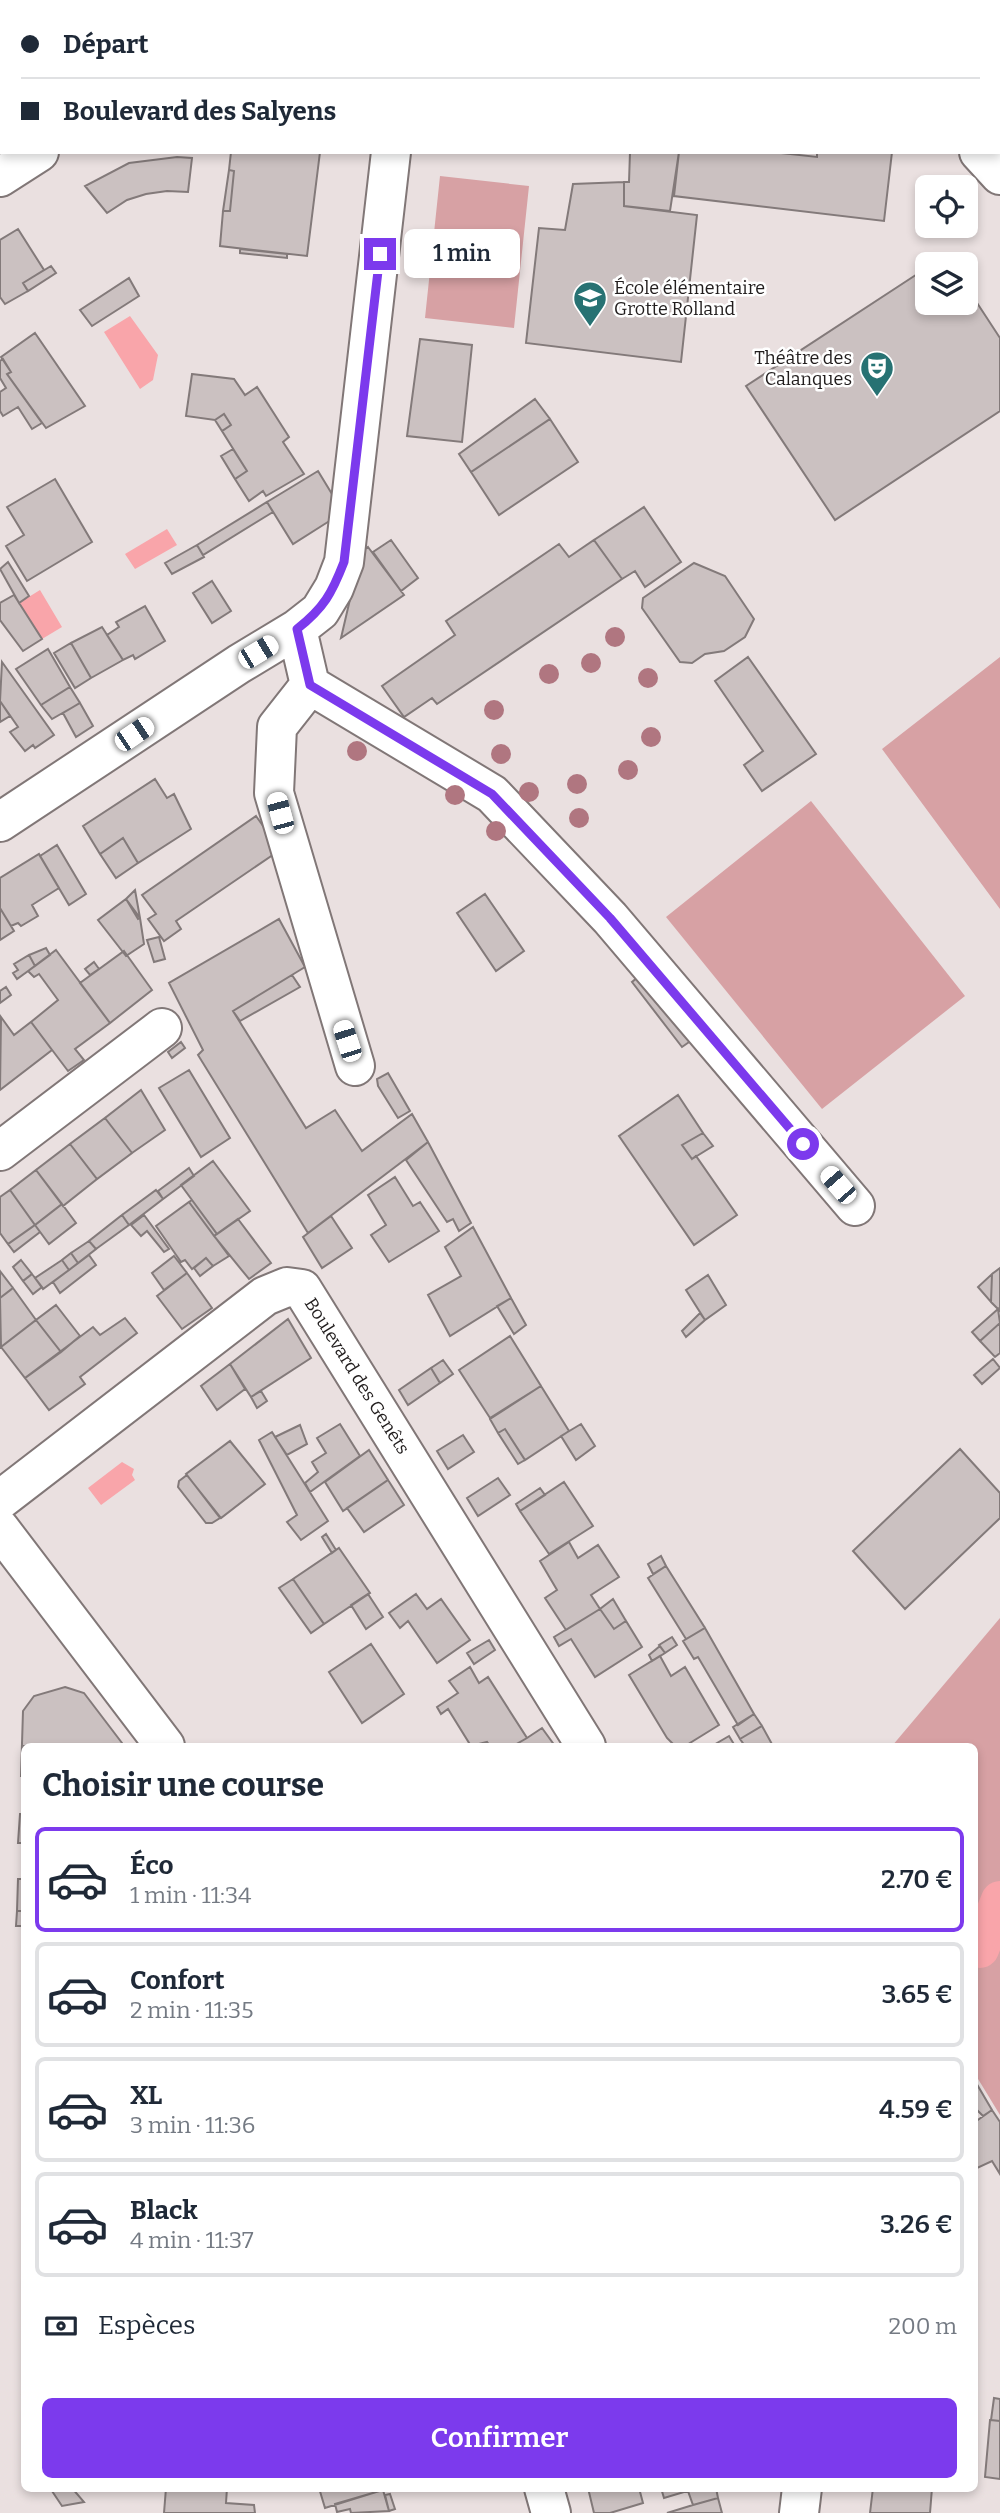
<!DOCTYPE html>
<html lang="fr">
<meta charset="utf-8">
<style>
body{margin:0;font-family:Bitter,serif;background:#f2f2f3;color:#1f2937;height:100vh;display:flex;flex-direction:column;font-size:26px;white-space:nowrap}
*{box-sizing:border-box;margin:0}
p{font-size:23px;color:#747a83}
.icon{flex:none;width:38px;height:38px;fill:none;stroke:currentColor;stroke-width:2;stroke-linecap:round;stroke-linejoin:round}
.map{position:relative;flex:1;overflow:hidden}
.panel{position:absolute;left:21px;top:1743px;width:957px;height:749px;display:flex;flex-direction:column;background:#fff;border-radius:10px;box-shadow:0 4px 10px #0003}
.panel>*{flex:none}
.guide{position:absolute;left:0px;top:0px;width:1001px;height:154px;box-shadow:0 4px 10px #0003;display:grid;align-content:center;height:154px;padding:0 21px;background:#fff}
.tools{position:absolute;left:915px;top:175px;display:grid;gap:14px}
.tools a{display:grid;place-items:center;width:63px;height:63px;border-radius:10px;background:#fff;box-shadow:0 4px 10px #0003;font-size:35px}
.end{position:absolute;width:32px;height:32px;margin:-16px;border:9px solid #7c3aed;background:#fff;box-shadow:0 0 0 4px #fff}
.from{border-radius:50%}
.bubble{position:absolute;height:49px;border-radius:10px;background:#fff;box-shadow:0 4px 10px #0003;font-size:23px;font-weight:600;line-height:49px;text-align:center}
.car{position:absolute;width:21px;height:42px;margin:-21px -10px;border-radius:9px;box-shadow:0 0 5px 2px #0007;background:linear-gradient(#fff 24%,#345 0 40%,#fff 0 76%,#345 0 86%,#fff 0)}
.guide b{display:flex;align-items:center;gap:24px;height:66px;font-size:26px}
.guide b+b{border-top:2px solid #e0e1e3}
.guide i{width:18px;height:18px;background:#1f2937}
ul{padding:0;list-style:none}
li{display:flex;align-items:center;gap:21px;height:105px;margin:0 14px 10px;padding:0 7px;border:4px solid #e0e1e3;border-radius:10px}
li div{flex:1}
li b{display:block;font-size:26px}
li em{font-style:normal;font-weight:600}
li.active{border-color:#7c3aed}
li>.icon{width:63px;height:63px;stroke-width:1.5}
h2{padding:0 21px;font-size:32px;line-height:84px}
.pay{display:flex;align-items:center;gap:18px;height:77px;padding:0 21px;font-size:26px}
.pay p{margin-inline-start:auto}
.button{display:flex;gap:14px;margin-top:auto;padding:14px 21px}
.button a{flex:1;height:80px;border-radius:10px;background:#7c3aed;color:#fff;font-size:28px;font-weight:600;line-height:80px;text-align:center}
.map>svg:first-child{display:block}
.green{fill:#d7a1a4}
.water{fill:#f9a5aa}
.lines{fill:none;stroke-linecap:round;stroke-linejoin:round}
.canal{stroke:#f9a5aa;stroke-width:38}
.building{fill:#cbc1c1;stroke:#837a7a;stroke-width:2}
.minor-casing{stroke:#817777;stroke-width:42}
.minor{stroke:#fff;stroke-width:38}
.tree{fill:#b07680}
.route{stroke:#7c3aed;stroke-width:9}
.labels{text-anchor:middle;stroke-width:5;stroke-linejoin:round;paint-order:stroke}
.poi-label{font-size:18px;fill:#211d1d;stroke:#fff;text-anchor:start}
.street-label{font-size:18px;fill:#211d1d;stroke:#fff}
</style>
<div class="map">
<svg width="1000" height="2513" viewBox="0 0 1000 2513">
<rect width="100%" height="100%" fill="#eae0e0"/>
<path class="green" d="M867,0H1000V141L999,2Z
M440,176L529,186L514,328L425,318Z
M1000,657V909L882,749Z
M811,801L965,996L822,1109L666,917Z
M1000,1618V2115L975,2074V1746H892Z"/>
<path class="water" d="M130,316L158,355L153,380L140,389L104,332Z
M167,529L177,545L135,569L125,554Z
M40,590L62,627L42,639L19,603Z
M122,1462L134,1469L132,1475L135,1480L101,1505L88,1488Z"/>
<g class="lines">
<path class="canal" d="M980,1949L1000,1900"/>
</g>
<path class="building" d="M66,0H115V1L68,2Z
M594,0H669L668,2Z
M669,0H715L668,2Z
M2,26V75L0,76V27Z
M231,152H320L307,256L220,246L223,211H230L234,171L229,170Z
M679,152L670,211L624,206V182H629L630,152Z
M679,152H772L817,157V152H892L884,221L674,196Z
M177,157L192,158L188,192L167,191L146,194L127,200L107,213L85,186L129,163Z
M229,170L234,171L230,211H223Z
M624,182V206L697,215L681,362L526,343L539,228L565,230L573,184Z
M18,229L44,270L23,283L28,291L5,304L0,297V240Z
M240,249L287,254V258L240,253Z
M946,255L952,264H932Z
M51,266L56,273L28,291L23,283Z
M928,267V303H966V286L1000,338V411L835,520L746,386Z
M129,278L139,296L92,326L80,310Z
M35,333L85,406L46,428L7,374L11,372L1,357Z
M420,339L472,345L462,442L407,436Z
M3,359L11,372L7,374L42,423L32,429L18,407L3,416L0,411V392L6,388L0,378V361Z
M192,374L234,379L245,395L257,387L289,437L283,442L304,474L266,496L263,491L249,501L235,479L247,471L222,431L231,425L224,414L215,420L186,416Z
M535,399L550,419L471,472L459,454Z
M224,414L231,425L222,431L215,420Z
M550,419L578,462L499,515L471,472Z
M233,449L247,471L235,479L221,456Z
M318,471L335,499L331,520L293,544L267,502Z
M55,479L92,542L27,581L6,546L24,535L7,507Z
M267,502L273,512L203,555L197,545Z
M644,507L681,562L645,587L635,571L622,579L594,540Z
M391,540L418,578L401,591L373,552Z
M594,540L622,579L437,704L432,698L404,717L382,686L455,635L446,621L559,544L569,557Z
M197,545L204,557L172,574L165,563Z
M368,547L404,595L341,638L361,552Z
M8,562L29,596L19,603L0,569Z
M694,563L725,576L754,619L745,637L724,651L705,654L692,663L680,662L642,608L643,598Z
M212,581L231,611L212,623L193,593Z
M14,595L42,639L23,651L0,620V603Z
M145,606L165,641L135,659L133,655L123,660L107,635L119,627L116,622Z
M102,627L123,660L91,678L71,643Z
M71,643L91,678L75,688L54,653Z
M48,649L70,687L41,705L16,669Z
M748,657L816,754L762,791L744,765L763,751L715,681Z
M2,662L54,735L35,748L33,745L25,751L10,732L18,727L0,701Z
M70,687L80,703L52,719L41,705Z
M0,701L10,716L0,722Z
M80,703L93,726L76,737L63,713Z
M155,779L167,798L174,794L191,829L138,863L123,838L100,854L83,826Z
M256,816L280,850L176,921L181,929L164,941L148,919L156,914L142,895Z
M123,838L138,863L116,878L100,854Z
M57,845L86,894L69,905L40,856Z
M39,854L59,888L32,905L38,916L21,926L18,923L11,926L0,908V878Z
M135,890L140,918L138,919L126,899Z
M485,894L524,951L496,971L457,913Z
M126,899L140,918L144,944L126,956L98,920Z
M0,908L14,931L0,940Z
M279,919L305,967L233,1011L306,1128L335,1110L362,1151L412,1114L428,1142L308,1233L198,1055L203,1050L169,983Z
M159,937L165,959L154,962L147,940Z
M46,948L50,955L35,966L29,955Z
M56,950L110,1023L75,1049L84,1060L68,1071L31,1022L58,1000L39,974L34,977L28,971Z
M124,951L152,990L110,1023L80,983Z
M29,955L35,966L17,979L13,973L18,970L14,964Z
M94,962L99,969L90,975L85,969Z
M648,969L702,1033L682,1047L632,982Z
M292,975L300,987L240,1021L233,1011Z
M6,987L11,995L0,1003V991Z
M1,1017L14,1035L31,1022L52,1050L0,1090Z
M181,1042L185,1048L172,1058L168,1052Z
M189,1070L230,1138L201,1157L159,1088Z
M388,1073L410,1111L398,1118L378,1086L377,1079Z
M141,1090L165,1130L132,1153L105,1118Z
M678,1095L703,1133L682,1145L692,1159L696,1156L737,1215L694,1245L619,1136Z
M105,1118L132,1153L97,1179L70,1144Z
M703,1133L713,1146L692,1159L682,1145Z
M428,1142L471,1223L459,1231L453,1219L447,1222L406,1160Z
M70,1144L97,1179L63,1206L36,1170Z
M213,1161L250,1211L217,1234L181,1185Z
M189,1168L194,1176L163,1199L158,1191Z
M36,1170L62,1204L35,1225L10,1190Z
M395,1177L413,1206L420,1202L439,1231L389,1262L371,1235L386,1225L368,1195Z
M10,1190L35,1225L8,1244L0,1233V1197Z
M156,1190L163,1199L129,1225L122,1215Z
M192,1200L217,1234L214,1236L189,1202Z
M189,1202L229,1256L213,1266L206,1258L192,1269L185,1260L181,1262L156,1226Z
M62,1204L76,1223L49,1244L35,1225Z
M122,1215L129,1225L96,1249L89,1241Z
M144,1215L169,1249L164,1252L147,1231L141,1236L131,1225Z
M331,1216L352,1248L322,1268L303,1237Z
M238,1219L271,1263L249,1279L214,1236Z
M35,1225L40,1232L14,1252L8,1244Z
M473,1227L511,1298L450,1336L428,1295L461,1276L445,1247Z
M89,1241L96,1249L78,1263L71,1253Z
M71,1253L78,1263L69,1270L62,1260Z
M89,1255L96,1265L60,1293L53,1282Z
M174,1256L187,1273L164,1290L152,1273Z
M206,1258L213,1266L200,1276L194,1268Z
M21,1260L32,1274L23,1281L13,1267Z
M62,1260L69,1270L43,1289L35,1278Z
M1000,1268V1311L991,1302L992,1274Z
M0,1271L13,1288L0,1298Z
M187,1273L212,1308L182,1329L157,1296Z
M32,1274L42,1287L33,1294L23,1281Z
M992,1274L991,1302L978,1287Z
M708,1275L726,1305L705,1320L686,1290Z
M13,1288L36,1320L1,1347L0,1298Z
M511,1298L526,1325L514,1334L497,1306Z
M56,1305L80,1336L61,1352L36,1320Z
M998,1309L1000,1323L980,1341L972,1332Z
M700,1313L705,1320L686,1337L682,1331Z
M125,1318L137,1333L80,1377L85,1384L49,1410L25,1378L93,1327L100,1335Z
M288,1319L311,1358L251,1397L230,1364Z
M36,1320L61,1352L25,1378L1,1347Z
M1000,1323V1353L995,1357L980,1341Z
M510,1336L541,1386L490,1418L459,1370Z
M993,1359L1000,1368L982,1384L974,1375Z
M443,1360L453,1374L440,1383L431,1368Z
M230,1364L245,1389L217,1410L201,1386Z
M431,1368L440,1383L408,1405L399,1390Z
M541,1386L569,1431L525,1460L505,1429L498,1433L490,1419Z
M261,1391L267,1401L257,1408L251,1397Z
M340,1424L360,1456L310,1492L305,1483L318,1472L312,1462L326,1453L317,1438Z
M581,1424L595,1446L576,1460L561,1436Z
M300,1425L307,1444L287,1455L275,1437Z
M505,1429L525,1460L518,1464L498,1433Z
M272,1432L328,1521L301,1540L287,1522L297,1515L259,1440Z
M463,1435L474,1452L448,1469L437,1451Z
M230,1441L265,1484L221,1518L186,1474Z
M960,1449L1000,1493V1518L905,1609L853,1551Z
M369,1450L388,1480L343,1511L325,1482Z
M187,1475L220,1518L212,1523H206L178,1487L179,1481Z
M498,1478L510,1495L478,1516L467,1498Z
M388,1480L404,1505L364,1532L347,1508Z
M564,1482L593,1526L549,1554L520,1511Z
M540,1488L545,1495L520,1511L516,1504Z
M326,1534L336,1550L332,1553L322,1537Z
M569,1542L578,1558L598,1545L619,1577L591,1595L600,1609L566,1630L545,1598L557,1590L540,1561Z
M339,1548L370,1593L324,1624L293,1579Z
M661,1556L666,1566L653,1574L648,1564Z
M666,1566L705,1628L686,1639L648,1578Z
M293,1579L324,1624L311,1633L279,1588Z
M368,1594L383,1617L366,1629L351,1605Z
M416,1594L427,1609L441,1599L470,1640L437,1663L408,1621L400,1628L389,1613Z
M613,1599L626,1621L614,1629L600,1609Z
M600,1609L614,1629L626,1621L642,1647L595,1677L571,1639L559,1646L554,1637Z
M705,1628L754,1714L738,1725L698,1657L694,1659L683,1641Z
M672,1637L677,1645L665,1653L659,1645Z
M489,1640L495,1650L474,1664L467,1653Z
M371,1644L404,1694L362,1723L329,1672Z
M660,1646L665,1653L652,1661L649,1655Z
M660,1656L671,1676L685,1667L719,1725L685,1746H675L667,1738L629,1675Z
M470,1667L479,1683L488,1677L527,1738L513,1746H490L487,1742L471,1746L448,1709L441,1714L437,1707L458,1693L449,1681Z
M65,1687L84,1693L122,1743L118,1746H24V1776H21L23,1711L34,1696Z
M754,1714L762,1726L740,1739L733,1727Z
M762,1726L773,1746H745L740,1739Z
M542,1728L555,1746H513L527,1738Z
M729,1736L735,1746H712Z
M20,1814H24V1843H18Z
M18,1879H24V1911H17Z
M17,1911H24V1926H16Z
M975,2081L992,2110L983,2116L975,2108Z
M992,2110L1000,2122V2174L992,2161L975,2169V2122Z
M23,2359H24V2394H22Z
M994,2398L1000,2399V2421L991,2420Z
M990,2420L1000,2421V2479L985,2477Z
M50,2488H72L84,2502L62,2506Z
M166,2488H227L226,2503L254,2505L255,2513H164Z
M319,2488H382L383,2490L325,2508Z
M588,2488H639L643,2503L610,2513H594Z
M661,2488H694V2489L664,2498Z
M716,2488L718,2498L693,2505L688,2491Z
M873,2488H932L930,2513H870Z
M383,2490L389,2511L351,2513L350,2509L337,2512L335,2504Z
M390,2494L395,2509L389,2511L385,2495Z
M718,2498L722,2513H667L693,2505Z"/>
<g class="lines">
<g class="minor-casing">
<path id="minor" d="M842,0L843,2
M274,2L277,0
M406,2V0
M979,152L1000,175
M0,177L39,152
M297,629L310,685L492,794L610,918L855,1206
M310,685L277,727L274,793L355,1066
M0,822L239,664L297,629L320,611L334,588L344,562L391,152
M0,1151L162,1028
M0,1500L265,1296L287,1287L302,1289L586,1746
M0,1529L165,1746
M544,2488L551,2513
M799,2513L802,2488"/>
</g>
<use href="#minor" class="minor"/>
</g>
<g class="tree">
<circle cx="615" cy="637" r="10"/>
<circle cx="591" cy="663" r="10"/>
<circle cx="549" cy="674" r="10"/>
<circle cx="648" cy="678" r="10"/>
<circle cx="494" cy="710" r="10"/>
<circle cx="651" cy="737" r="10"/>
<circle cx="357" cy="751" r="10"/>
<circle cx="501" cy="754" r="10"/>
<circle cx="628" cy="770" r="10"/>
<circle cx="577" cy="784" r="10"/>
<circle cx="529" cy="792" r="10"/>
<circle cx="455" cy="795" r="10"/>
<circle cx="579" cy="818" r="10"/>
<circle cx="496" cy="831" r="10"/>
</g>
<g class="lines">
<path class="route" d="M380,254L344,562C332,593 324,608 297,629L310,685L492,794L610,918L803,1144"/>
</g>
<defs>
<g id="school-pin" transform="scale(1.75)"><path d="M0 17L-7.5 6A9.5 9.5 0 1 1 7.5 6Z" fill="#277273" stroke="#fff"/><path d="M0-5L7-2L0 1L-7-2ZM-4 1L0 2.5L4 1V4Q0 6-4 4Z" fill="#fff"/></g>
<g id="theatre-pin" transform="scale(1.75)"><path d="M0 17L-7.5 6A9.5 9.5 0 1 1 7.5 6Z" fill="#277273" stroke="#fff"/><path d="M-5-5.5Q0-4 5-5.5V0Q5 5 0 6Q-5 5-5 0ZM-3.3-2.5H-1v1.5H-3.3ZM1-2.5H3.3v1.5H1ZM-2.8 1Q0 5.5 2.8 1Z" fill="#fff"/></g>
</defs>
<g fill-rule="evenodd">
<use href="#school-pin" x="590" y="298"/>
<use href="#theatre-pin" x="877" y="368"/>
</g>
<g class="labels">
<g class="poi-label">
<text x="614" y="294">École élémentaire<tspan x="614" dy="21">Grotte Rolland</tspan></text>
<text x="852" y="364" text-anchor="end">Théâtre des<tspan x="852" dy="21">Calanques</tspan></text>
</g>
<g class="street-label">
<text transform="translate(357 1376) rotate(58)" y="6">Boulevard des Genêts</text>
</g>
</g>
</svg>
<div class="tools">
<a><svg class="icon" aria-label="locate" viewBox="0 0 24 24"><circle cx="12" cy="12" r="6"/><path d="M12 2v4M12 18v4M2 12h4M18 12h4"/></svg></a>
<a><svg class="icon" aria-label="layers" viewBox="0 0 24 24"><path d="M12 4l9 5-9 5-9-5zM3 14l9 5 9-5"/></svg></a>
</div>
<i class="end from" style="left:803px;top:1144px"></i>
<i class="end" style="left:380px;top:254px"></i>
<div class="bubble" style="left:404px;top:229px;width:116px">1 min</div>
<i class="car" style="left:258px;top:652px;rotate:59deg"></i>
<i class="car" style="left:134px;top:734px;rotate:56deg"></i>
<i class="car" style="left:280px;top:813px;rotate:345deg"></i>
<i class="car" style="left:347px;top:1041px;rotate:342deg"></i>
<i class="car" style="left:838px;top:1185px;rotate:319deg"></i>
<div class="guide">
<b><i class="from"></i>Départ</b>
<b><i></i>Boulevard des Salyens</b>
</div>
<section class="panel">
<h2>Choisir une course</h2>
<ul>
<li class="active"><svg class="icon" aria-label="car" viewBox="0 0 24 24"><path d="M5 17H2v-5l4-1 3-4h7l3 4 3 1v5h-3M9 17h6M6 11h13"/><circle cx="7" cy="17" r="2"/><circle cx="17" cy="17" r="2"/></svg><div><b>Éco</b><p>1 min · 11:34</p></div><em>2.70 €</em></li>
<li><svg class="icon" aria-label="car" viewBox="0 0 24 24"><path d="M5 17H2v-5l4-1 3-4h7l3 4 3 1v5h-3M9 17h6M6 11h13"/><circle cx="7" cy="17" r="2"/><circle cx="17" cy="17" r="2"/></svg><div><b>Confort</b><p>2 min · 11:35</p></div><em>3.65 €</em></li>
<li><svg class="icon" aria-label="car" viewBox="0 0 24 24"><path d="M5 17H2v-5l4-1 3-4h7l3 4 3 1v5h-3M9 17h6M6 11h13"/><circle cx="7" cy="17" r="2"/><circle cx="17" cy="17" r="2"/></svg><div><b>XL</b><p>3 min · 11:36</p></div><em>4.59 €</em></li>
<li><svg class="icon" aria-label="car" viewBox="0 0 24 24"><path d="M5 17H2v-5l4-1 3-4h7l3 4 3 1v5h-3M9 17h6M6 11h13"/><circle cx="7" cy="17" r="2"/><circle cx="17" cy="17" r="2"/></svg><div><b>Black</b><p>4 min · 11:37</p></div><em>3.26 €</em></li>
</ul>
<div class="pay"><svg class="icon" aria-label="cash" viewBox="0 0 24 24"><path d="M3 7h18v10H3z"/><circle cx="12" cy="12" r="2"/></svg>Espèces<p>200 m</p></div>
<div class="button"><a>Confirmer</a></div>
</section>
</div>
